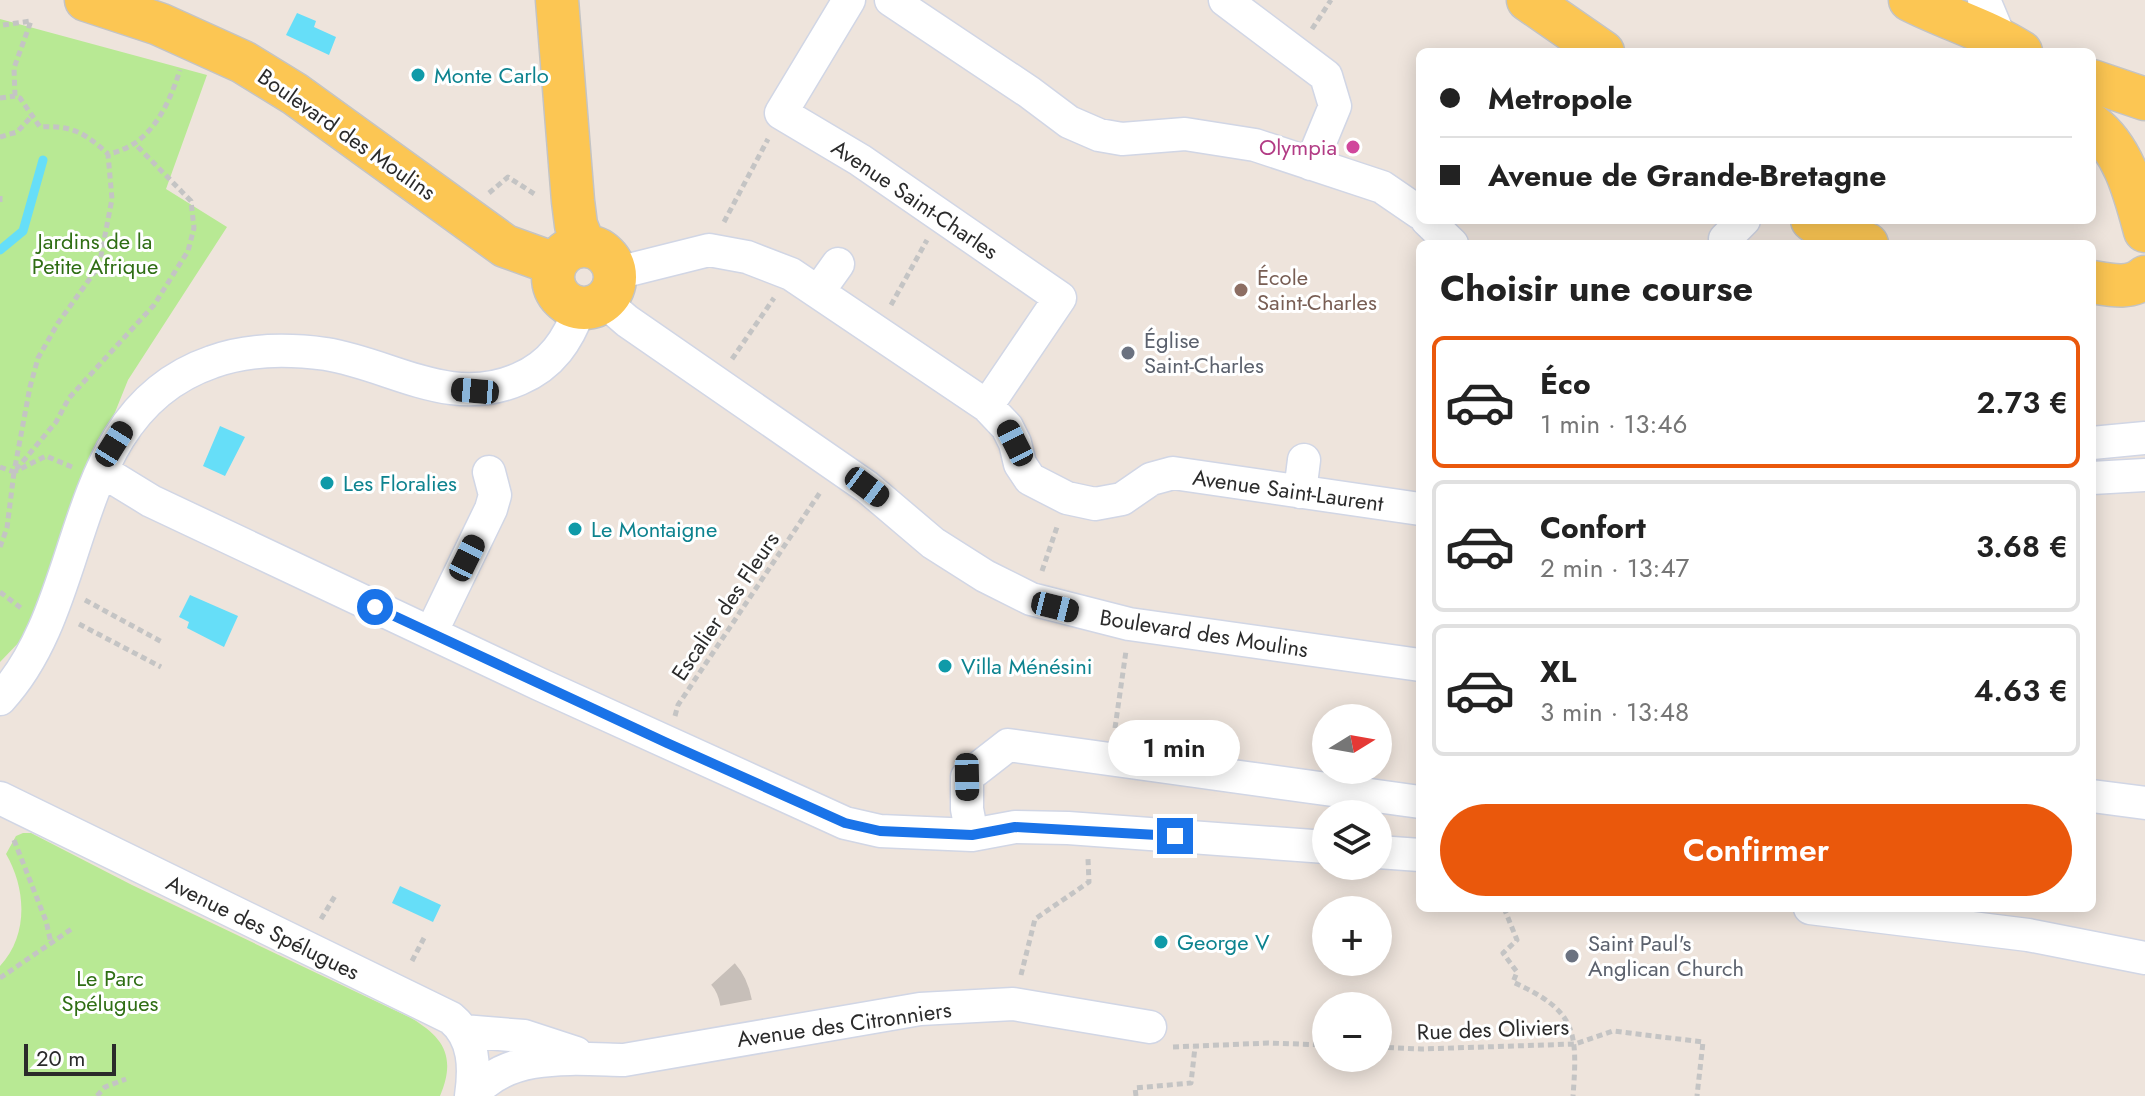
<!DOCTYPE html>
<html lang="fr">
<meta charset="utf-8">
<style>
body{margin:0;font-family:Jost,sans-serif;background:#f6f6f6;color:#222;height:100vh;display:flex;flex-direction:column;font-size:30px;white-space:nowrap}
*{box-sizing:border-box;margin:0}
p{font-size:26px;color:#767676}
.icon{flex:none;width:44px;height:44px;fill:none;stroke:currentColor;stroke-width:2;stroke-linecap:round;stroke-linejoin:round}
.map{position:relative;flex:1;overflow:hidden}
.sheet{position:absolute;left:1416px;top:240px;width:680px;height:672px;display:flex;flex-direction:column;background:#fff;border-radius:12px;box-shadow:0 4px 20px #0003}
.sheet>*{flex:none}
.banner{position:absolute;left:1416px;top:48px;width:680px;height:176px;border-radius:12px;box-shadow:0 4px 20px #0003;display:grid;align-content:center;height:176px;padding:0 24px;background:#fff}
.needle{width:52px;rotate:79deg}
.controls{position:absolute;left:1312px;top:704px;display:grid;gap:16px}
.controls a{display:grid;place-items:center;width:80px;height:80px;border-radius:50%;background:#fff;box-shadow:0 4px 20px #0003;font-size:40px}
.scale{position:absolute;left:24px;bottom:20px;width:92px;box-sizing:border-box;padding-left:8px;border:4px solid #2b2b2b;border-top:0;font-size:22px;line-height:28px;white-space:nowrap;color:#2b2b2b;-webkit-text-stroke:6px #fff;paint-order:stroke}
.end{position:absolute;width:36px;height:36px;margin:-18px;border:10px solid #1a73e8;background:#fff;box-shadow:0 0 0 4px #fff}
.from{border-radius:50%}
.bubble{position:absolute;height:56px;border-radius:28px;background:#fff;box-shadow:0 4px 20px #0003;font-size:26px;font-weight:600;line-height:56px;text-align:center}
.car{position:absolute;width:24px;height:48px;margin:-24px -12px;border-radius:10px;box-shadow:0 0 6px 2px #0007;background:linear-gradient(#222 24%,#8ab4d8 0 40%,#222 0 76%,#8ab4d8 0 86%,#222 0)}
.banner b{display:flex;align-items:center;gap:28px;height:76px;font-size:30px}
.banner b+b{border-top:2px solid #e0e0e0}
.banner i{width:20px;height:20px;background:#222}
ul{padding:0;list-style:none}
li{display:flex;align-items:center;gap:24px;height:132px;margin:0 16px 12px;padding:0 8px;border:4px solid #e0e0e0;border-radius:12px}
li div{flex:1}
li b{display:block;font-size:30px}
li em{font-style:normal;font-weight:600}
li.selected{border-color:#ea580c}
li>.icon{width:72px;height:72px;stroke-width:1.5}
h2{padding:0 24px;font-size:36px;line-height:96px}
.cta{display:flex;gap:16px;margin-top:auto;padding:16px 24px}
.cta a{flex:1;height:92px;border-radius:48px;background:#ea580c;color:#fff;font-size:32px;font-weight:600;line-height:92px;text-align:center}
.map>svg:first-child{display:block}
.green{fill:#b8e994}
.water{fill:#66def8}
.lines{fill:none;stroke-linecap:round;stroke-linejoin:round}
.stream{stroke:#66def8;stroke-width:9}
.minor-tunnel{stroke:#c7bfb9;stroke-width:32;stroke-dasharray:32 16;stroke-linecap:butt}
.minor-casing{stroke:#d1d6e5;stroke-width:35}
.major-casing{stroke:#c4c4c4;stroke-width:45}
.path{stroke:#c4c4c4;stroke-width:5;stroke-dasharray:6 4;stroke-linecap:butt}
.minor{stroke:#fff;stroke-width:32}
.major{stroke:#fcc653;stroke-width:42}
.route{stroke:#1a73e8;stroke-width:10}
.culture-dot{fill:#0f9aa8;stroke:#fff;stroke-width:3}
.hotel-dot{fill:#d1479c;stroke:#fff;stroke-width:3}
.education-dot{fill:#8d6e63;stroke:#fff;stroke-width:3}
.worship-dot{fill:#6b7280;stroke:#fff;stroke-width:3}
.labels{text-anchor:middle;stroke-width:6;stroke-linejoin:round;paint-order:stroke}
.culture-label{font-size:22px;fill:#0d838f;stroke:#fff;text-anchor:start}
.street-label{font-size:22px;fill:#2b2b2b;stroke:#fff}
.hotel-label{font-size:22px;fill:#b23c85;stroke:#fff;text-anchor:end}
.park-label{font-size:22px;fill:#2f6e14;stroke:#fff}
.education-label{font-size:22px;fill:#785e54;stroke:#fff;text-anchor:start}
.worship-label{font-size:22px;fill:#5b616d;stroke:#fff;text-anchor:start}
</style>
<div class="map">
<svg width="2145" height="1096" viewBox="0 0 2145 1096">
<rect width="100%" height="100%" fill="#eee4dc"/>
<path class="green" d="M0,19L207,75L166,189L227,227L128,380L25,636L0,662Z
M23,833H31L132,885L411,1018C445,1038 456,1058 440,1096H0V966C29,935 26,888 6,854L16,836Z"/>
<path class="water" d="M297,13L316,21L314,27L336,37L329,55L286,35Z
M220,426L245,437L225,476L203,466Z
M190,595L238,616L224,647L187,628L189,622L179,617Z
M400,886L441,905L433,922L392,903Z"/>
<g class="lines">
<path class="stream" d="M0,250L23,231L43,160"/>
<path class="minor-tunnel" d="M723,974C734,986 736,1000 738,1015"/>
<g class="minor-casing">
<path id="minor" d="M849,0L781,113L860,160L1060,298L995,394
M891,0L1029,92L1069,122L1099,135L1122,139L1185,134L1255,145L1382,187L1420,213
M1225,0L1326,76L1335,106L1311,164
M1984,0L2000,38
M1427,220L1452,244
M1725,239L1744,220
M615,270L633,269L709,250L747,257L791,274L987,406L1007,427L1015,443L1020,464L1030,479L1067,498L1095,504L1122,499L1151,479L1173,473L1420,509
M818,292L838,264
M604,301L627,321L867,487L933,543L985,576L1031,599L1129,624L1420,665
M2092,443L2145,438
M102,471L151,501L539,684L845,823L880,831L972,835L1015,827L1068,828L1326,847
M2092,478L2145,475
M1300,492L1304,460
M431,633L491,509L495,495L489,472
M0,699C93,599 64,413 212,362C247,349 289,349 326,354C393,365 450,409 519,379C552,365 568,340 580,308
M2092,796L2145,803
M0,798L451,1018C475,1038 475,1068 471,1096
M972,835L967,809V777L1008,745L1420,802
M1378,852L1420,855
M1810,908L2028,935L2145,958
M463,1031L524,1036L576,1053
M472,1096C506,1051 574,1059 624,1060L920,1009L1013,1004L1150,1027"/>
</g>
<g class="major-casing">
<path id="major" d="M86,0L159,24L243,62L295,94L505,246L555,264
M557,0L573,201L576,225L584,245
M1528,0L1603,52
M1910,0C1947,19 1987,30 2021,52
M2092,81L2145,99
M2092,125C2124,149 2135,194 2145,231
M1812,220L1823,228L1867,244
M553 277a31 31 0 1 1 62 0a31 31 0 1 1-62 0Z
M2092,282C2110,285 2131,290 2145,277"/>
</g>
<path class="path" d="M3,25L31,21L14,68L15,96L20,98L40,127C72,125 85,133 108,154
M1312,29L1331,0
M0,98L15,96
M0,137L17,132L32,116
M489,193L508,177L536,195
M0,196V202
M724,222L768,139
M891,305L927,240
M732,359L774,298
M0,467L14,472
M72,467L46,456L14,472L30,387L38,358L58,323L99,266L112,199L108,154C150,146 168,107 180,70
M0,547L7,528L14,472L56,422L69,398L154,305L188,251L194,228L191,201L135,144
M1042,571L1057,527
M0,592L21,608
M85,600L162,642
M79,624L161,667
M675,716L678,705L821,491
M1115,728L1126,651
M14,840L46,921L51,943
M1504,908L1517,940L1503,953L1517,972L1513,982C1576,1011 1578,1030 1573,1096
M321,919L335,896
M412,961L424,938
M1021,975L1035,919L1089,882L1088,859
M0,978L73,928
M1173,1047L1268,1043L1326,1045
M1378,1047L1421,1049L1575,1044L1613,1031L1703,1042L1697,1096
M97,1096L105,1087L126,1079
M1136,1096L1135,1088L1191,1083L1195,1047"/>
<use href="#minor" class="minor"/>
<use href="#major" class="major"/>
</g>
<g class="lines">
<path class="route" d="M375,607L667,743L845,823L880,831L972,835L1015,827L1175,836"/>
</g>
<g class="culture-dot">
<circle cx="418" cy="75" r="8"/>
<circle cx="327" cy="483" r="8"/>
<circle cx="575" cy="529" r="8"/>
<circle cx="945" cy="666" r="8"/>
<circle cx="1161" cy="942" r="8"/>
</g>
<circle class="hotel-dot" cx="1353" cy="147" r="8"/>
<circle class="education-dot" cx="1241" cy="290" r="8"/>
<g class="worship-dot">
<circle cx="1128" cy="353" r="8"/>
<circle cx="1572" cy="956" r="8"/>
</g>
<g class="labels">
<g class="culture-label">
<text x="434" y="83">Monte Carlo</text>
<text x="343" y="491">Les Floralies</text>
<text x="591" y="537">Le Montaigne</text>
<text x="961" y="674">Villa Ménésini</text>
<text x="1177" y="950">George V</text>
</g>
<g class="street-label">
<text transform="translate(347 134) rotate(35)" y="8">Boulevard des Moulins</text>
<text transform="translate(915 199) rotate(34)" y="8">Avenue Saint-Charles</text>
<text transform="translate(1288 490) rotate(8)" y="8">Avenue Saint-Laurent</text>
<text transform="translate(725 606) rotate(-56)" y="8">Escalier des Fleurs</text>
<text transform="translate(1204 633) rotate(9)" y="8">Boulevard des Moulins</text>
<text transform="translate(263 927) rotate(26)" y="8">Avenue des Spélugues</text>
<text transform="translate(844 1024) rotate(-8)" y="8">Avenue des Citronniers</text>
<text transform="translate(1493 1029) rotate(-2)" y="8">Rue des Oliviers</text>
</g>
<g class="hotel-label">
<text x="1337" y="155">Olympia</text>
</g>
<g class="park-label">
<text x="95" y="249">Jardins de la<tspan x="95" dy="25">Petite Afrique</tspan></text>
<text x="110" y="986">Le Parc<tspan x="110" dy="25">Spélugues</tspan></text>
</g>
<g class="education-label">
<text x="1257" y="285">École<tspan x="1257" dy="25">Saint-Charles</tspan></text>
</g>
<g class="worship-label">
<text x="1144" y="348">Église<tspan x="1144" dy="25">Saint-Charles</tspan></text>
<text x="1588" y="951">Saint Paul's<tspan x="1588" dy="25">Anglican Church</tspan></text>
</g>
</g>
</svg>
<div class="controls">
<a><svg class="needle" viewBox="-14 -14 28 28"><path d="M0-13l5 13h-10z" fill="#e53935"/><path d="M0 13l5-13h-10z" fill="#767676"/></svg></a>
<a><svg class="icon" aria-label="layers" viewBox="0 0 24 24"><path d="M12 4l9 5-9 5-9-5zM3 14l9 5 9-5"/></svg></a>
<a>+</a>
<a>−</a>
</div>
<div class="scale">20 m</div>
<i class="end from" style="left:375px;top:607px"></i>
<i class="end" style="left:1175px;top:836px"></i>
<div class="bubble" style="left:1108px;top:720px;width:132px">1 min</div>
<i class="car" style="left:475px;top:391px;rotate:275deg"></i>
<i class="car" style="left:1015px;top:443px;rotate:333deg"></i>
<i class="car" style="left:114px;top:444px;rotate:32deg"></i>
<i class="car" style="left:867px;top:487px;rotate:127deg"></i>
<i class="car" style="left:467px;top:558px;rotate:26deg"></i>
<i class="car" style="left:1055px;top:607px;rotate:104deg"></i>
<i class="car" style="left:967px;top:777px;rotate:179deg"></i>
<div class="banner">
<b><i class="from"></i>Metropole</b>
<b><i></i>Avenue de Grande-Bretagne</b>
</div>
<section class="sheet">
<h2>Choisir une course</h2>
<ul>
<li class="selected"><svg class="icon" aria-label="car" viewBox="0 0 24 24"><path d="M5 17H2v-5l4-1 3-4h7l3 4 3 1v5h-3M9 17h6M6 11h13"/><circle cx="7" cy="17" r="2"/><circle cx="17" cy="17" r="2"/></svg><div><b>Éco</b><p>1 min · 13:46</p></div><em>2.73 €</em></li>
<li><svg class="icon" aria-label="car" viewBox="0 0 24 24"><path d="M5 17H2v-5l4-1 3-4h7l3 4 3 1v5h-3M9 17h6M6 11h13"/><circle cx="7" cy="17" r="2"/><circle cx="17" cy="17" r="2"/></svg><div><b>Confort</b><p>2 min · 13:47</p></div><em>3.68 €</em></li>
<li><svg class="icon" aria-label="car" viewBox="0 0 24 24"><path d="M5 17H2v-5l4-1 3-4h7l3 4 3 1v5h-3M9 17h6M6 11h13"/><circle cx="7" cy="17" r="2"/><circle cx="17" cy="17" r="2"/></svg><div><b>XL</b><p>3 min · 13:48</p></div><em>4.63 €</em></li>
</ul>
<div class="cta"><a>Confirmer</a></div>
</section>
</div>
